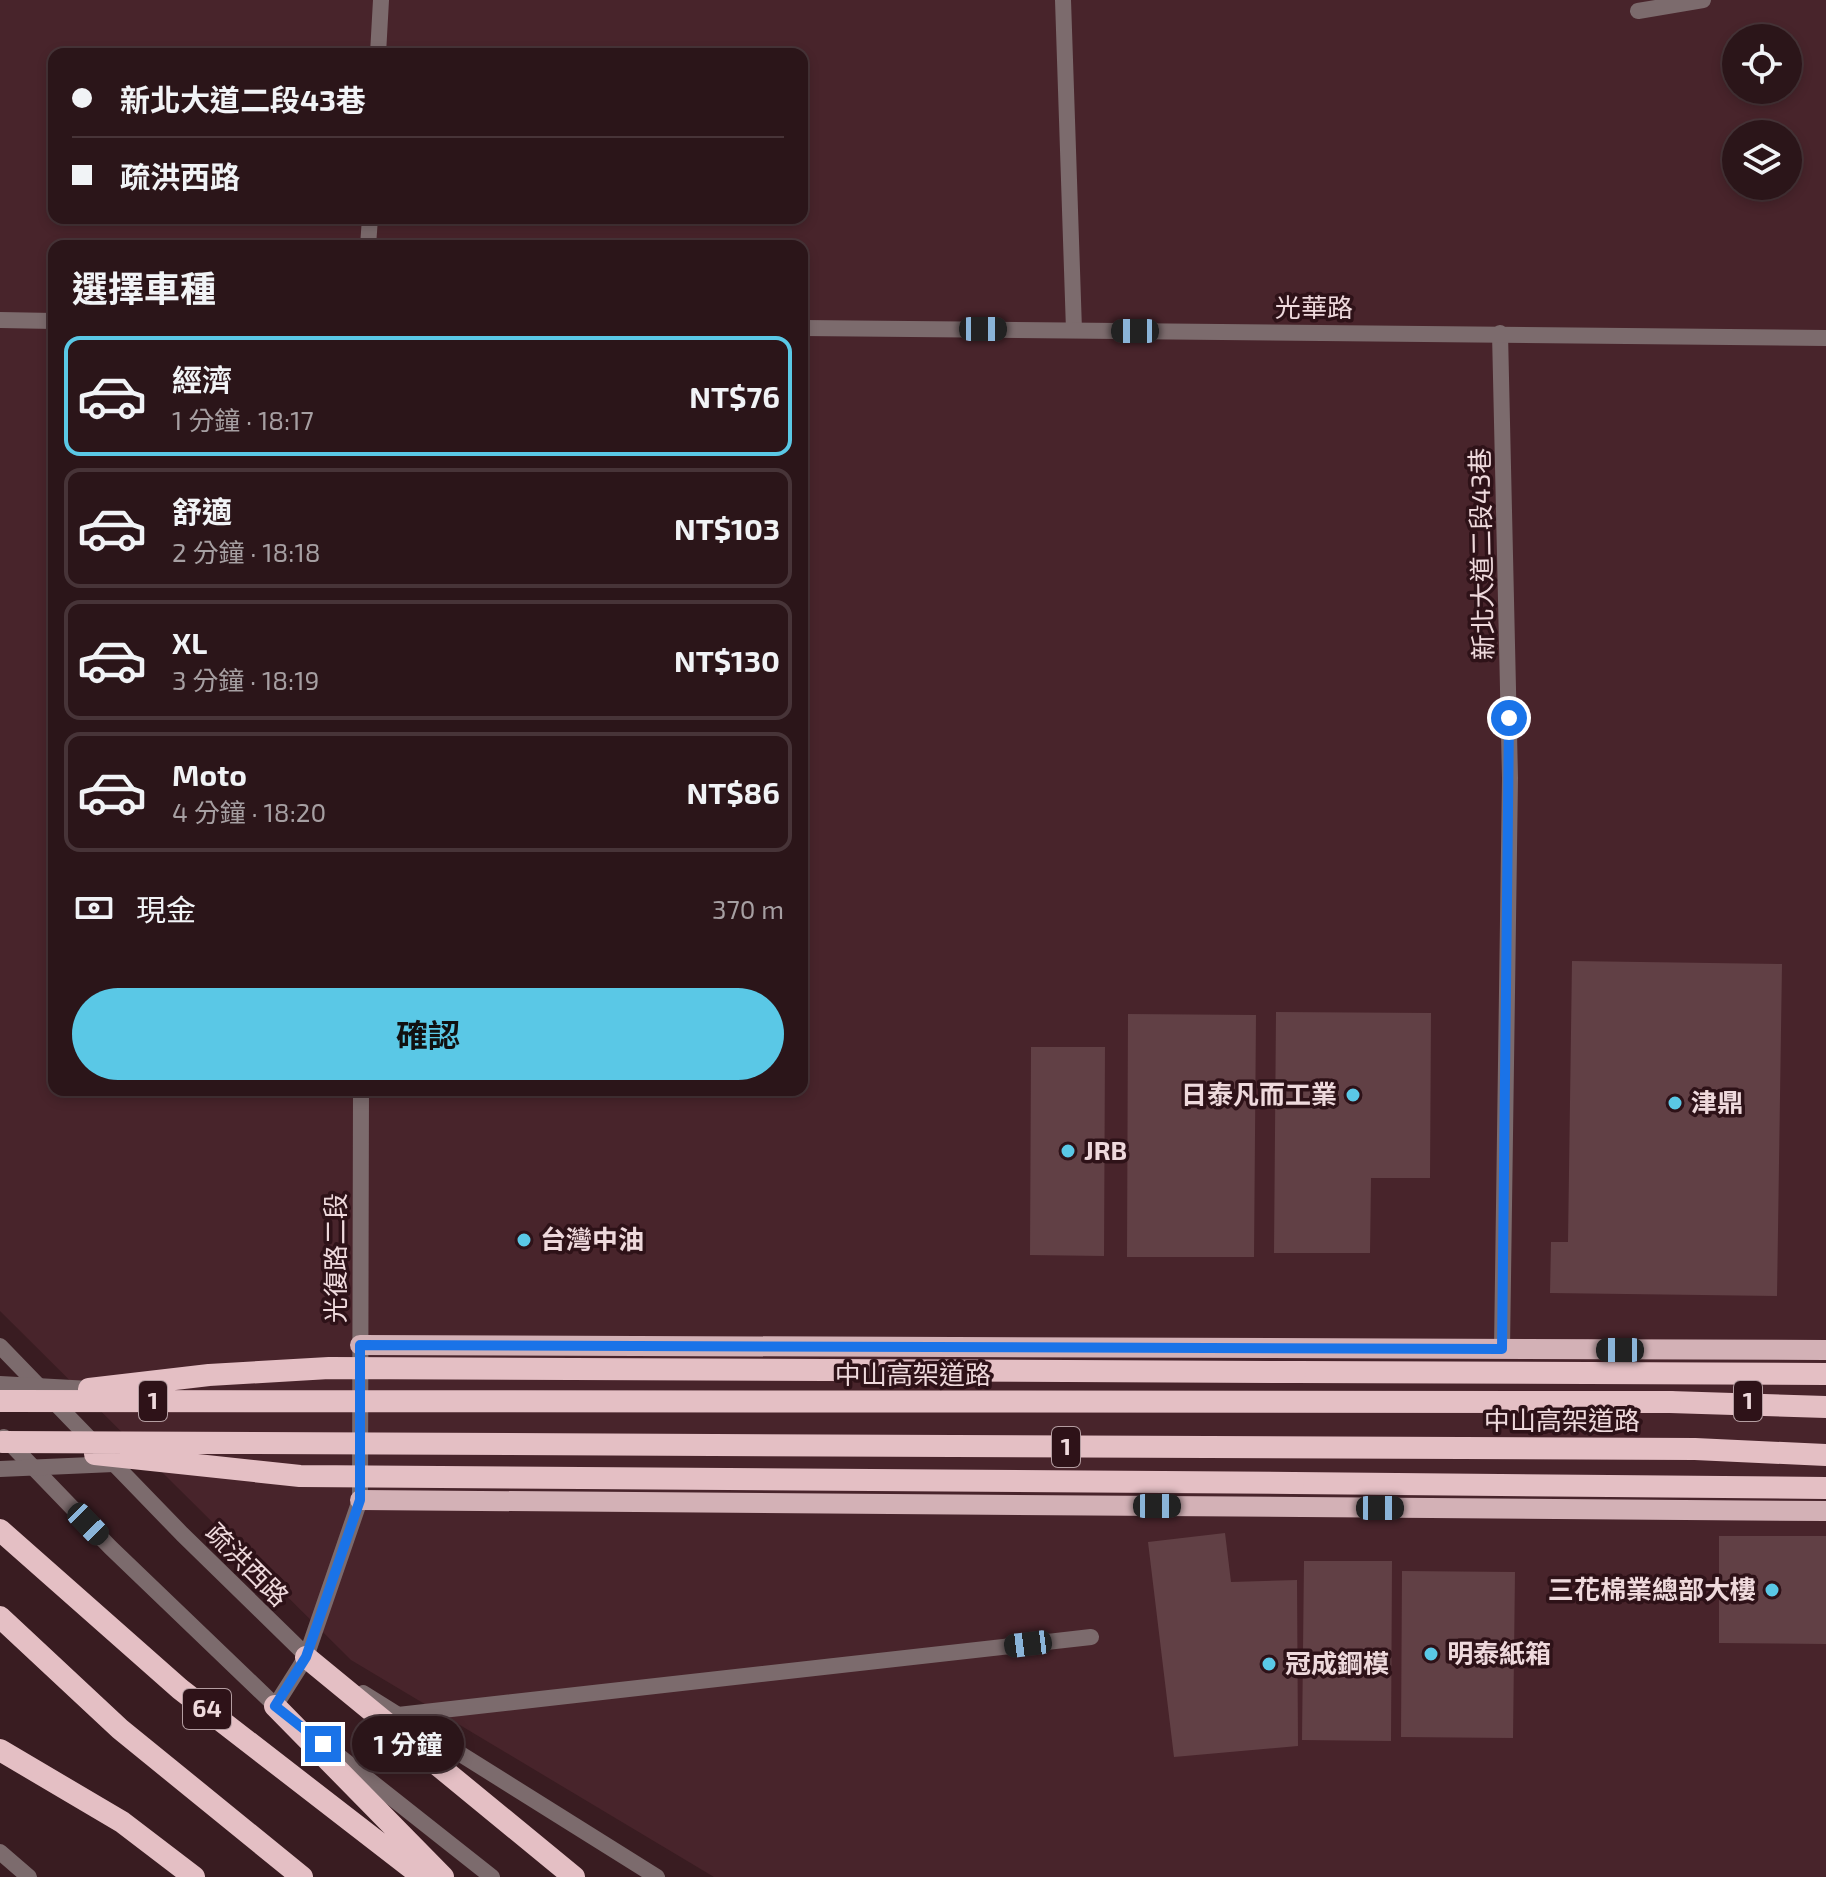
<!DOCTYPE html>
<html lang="zh-TW">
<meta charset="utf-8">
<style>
body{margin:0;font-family:"Exo 2","Noto Sans TC",sans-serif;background:#372226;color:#f1f3f6;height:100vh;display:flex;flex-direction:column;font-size:30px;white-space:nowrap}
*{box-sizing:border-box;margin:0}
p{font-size:26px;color:#a69fa2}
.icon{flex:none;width:44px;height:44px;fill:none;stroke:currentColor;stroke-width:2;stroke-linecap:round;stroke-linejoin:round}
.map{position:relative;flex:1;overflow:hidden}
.panel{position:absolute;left:48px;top:240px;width:760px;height:856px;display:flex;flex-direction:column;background:#2b1519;border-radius:16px;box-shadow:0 4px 12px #0003,0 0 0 2px #473438}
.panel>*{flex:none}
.guide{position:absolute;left:48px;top:48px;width:760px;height:176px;border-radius:16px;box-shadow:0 4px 12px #0003,0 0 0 2px #473438;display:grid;align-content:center;height:176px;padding:0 24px;background:#2b1519}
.buttons{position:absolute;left:1722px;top:24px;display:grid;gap:16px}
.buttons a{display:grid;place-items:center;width:80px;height:80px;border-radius:50%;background:#2b1519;box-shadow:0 4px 12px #0003,0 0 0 2px #473438;font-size:40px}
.end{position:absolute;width:36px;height:36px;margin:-18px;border:10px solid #1a73e8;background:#fff;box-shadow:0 0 0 4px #fff}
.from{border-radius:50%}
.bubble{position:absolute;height:56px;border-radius:28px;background:#2b1519;box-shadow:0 4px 12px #0003,0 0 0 2px #473438;font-size:26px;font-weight:700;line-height:56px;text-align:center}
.car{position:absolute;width:24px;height:48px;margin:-24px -12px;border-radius:10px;box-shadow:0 0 6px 2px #0007;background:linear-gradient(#222 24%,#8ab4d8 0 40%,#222 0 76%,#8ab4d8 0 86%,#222 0)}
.guide b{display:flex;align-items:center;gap:28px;height:76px;font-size:30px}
.guide b+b{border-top:2px solid #473438}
.guide i{width:20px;height:20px;background:#f1f3f6}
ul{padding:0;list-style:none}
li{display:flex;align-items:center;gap:24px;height:120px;margin:0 16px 12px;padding:0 8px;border:4px solid #473438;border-radius:16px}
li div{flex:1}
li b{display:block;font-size:30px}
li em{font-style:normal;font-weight:700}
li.selected{border-color:#5ac8e6}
li>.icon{width:72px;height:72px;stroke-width:1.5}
h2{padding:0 24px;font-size:36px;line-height:96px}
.pay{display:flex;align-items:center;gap:20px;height:88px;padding:0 24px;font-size:30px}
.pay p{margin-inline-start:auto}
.action{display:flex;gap:16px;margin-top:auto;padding:16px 24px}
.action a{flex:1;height:92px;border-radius:48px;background:#5ac8e6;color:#111;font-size:32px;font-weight:700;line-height:92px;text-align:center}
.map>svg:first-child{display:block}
.built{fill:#48242b;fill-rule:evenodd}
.building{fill:#614045}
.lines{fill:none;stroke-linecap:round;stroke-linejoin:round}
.service{stroke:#7c6b6d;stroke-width:16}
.minor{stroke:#7c6b6d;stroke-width:16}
.tertiary{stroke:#7c6b6d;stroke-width:16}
.primary{stroke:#d3b1b6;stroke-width:20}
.trunk{stroke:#e4bfc4;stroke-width:22}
.service-bridge{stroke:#7c6b6d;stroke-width:16}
.trunk-bridge{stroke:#e4bfc4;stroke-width:22}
.route{stroke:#1a73e8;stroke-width:10}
.poi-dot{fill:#5ac8e6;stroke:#2e1218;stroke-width:3}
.labels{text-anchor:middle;stroke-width:7;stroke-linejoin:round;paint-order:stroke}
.shield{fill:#2e1218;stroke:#b49da1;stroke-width:2}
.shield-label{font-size:24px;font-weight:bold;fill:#eed9dc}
.street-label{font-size:26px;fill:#eed9dc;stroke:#2e1218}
.poi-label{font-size:26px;font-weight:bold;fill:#eed9dc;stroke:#2e1218;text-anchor:start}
</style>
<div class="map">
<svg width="1826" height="1877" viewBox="0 0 1826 1877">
<rect width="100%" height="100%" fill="#391c21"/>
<path class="built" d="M0,0H1826V1877H714L351,1660L0,1311ZM1736,38H1788V90H1736ZM54,54H802V218H54ZM1736,134H1788V186H1736ZM54,246H802V1090H54Z"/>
<path class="building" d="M1572,961L1782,964L1777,1296L1550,1293L1551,1242H1568Z
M1276,1012L1431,1013L1430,1178H1371L1370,1253H1274Z
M1128,1014L1256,1015L1254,1257H1127Z
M1031,1047H1105L1104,1256L1030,1255Z
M1225,1533L1231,1582L1297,1580L1298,1746L1174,1757L1148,1542Z
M1719,1536H1826V1644L1719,1643Z
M1304,1561H1392L1391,1741L1302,1740Z
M1402,1571L1515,1572L1513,1738L1401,1737Z"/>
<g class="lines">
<path class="service" d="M1063,0L1074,330
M1638,11L1703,0
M1500,333L1510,778L1502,1349
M398,1715L1091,1637"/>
<path class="minor" d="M0,320L54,321
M802,328L1826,338
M0,1852L29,1877"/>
<path class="tertiary" d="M378,54L381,0
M368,246L370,218
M0,1346L182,1534L313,1662
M4,1437L110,1547L283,1713
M363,1693L657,1877
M275,1706L306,1657L360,1500L361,1090
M330,1749L492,1877"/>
<path class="primary" d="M360,1345L1826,1350
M360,1500L1826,1511"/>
<path class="trunk" d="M1295,1372L1826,1374
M1670,1402L1826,1407
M1293,1483L1826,1488
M0,1530L180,1689L423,1877
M0,1617L120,1729L302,1877
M306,1657L574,1877
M275,1706L443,1877
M0,1750L122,1822L194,1877"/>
<path class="service-bridge" d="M0,1384L90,1389
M0,1469L114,1464"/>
<path class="trunk-bridge" d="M89,1389L209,1375L329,1368L1295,1372
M0,1401L1670,1402
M2,1442L1695,1449L1826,1455
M95,1454L300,1476L1293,1483"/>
</g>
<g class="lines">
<path class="route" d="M323,1744L275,1706L306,1657L360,1500V1345L1502,1349L1509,718"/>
</g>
<g class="poi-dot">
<circle cx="1353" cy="1095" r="8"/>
<circle cx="1675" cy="1103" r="8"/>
<circle cx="1068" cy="1151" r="8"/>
<circle cx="524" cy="1240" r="8"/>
<circle cx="1772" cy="1590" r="8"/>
<circle cx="1431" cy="1654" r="8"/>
<circle cx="1269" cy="1664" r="8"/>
</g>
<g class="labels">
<g class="shield">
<rect x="139" y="1381" width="28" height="40" rx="6"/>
<rect x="1734" y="1381" width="28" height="40" rx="6"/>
<rect x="1052" y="1427" width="28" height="40" rx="6"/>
<rect x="183" y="1689" width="48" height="40" rx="6"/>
</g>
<g class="shield-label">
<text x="153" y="1409">1</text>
<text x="1748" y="1409">1</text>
<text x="1066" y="1455">1</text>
<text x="207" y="1717">64</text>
</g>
<g class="street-label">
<text x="1314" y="317">光華路</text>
<text transform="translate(1482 554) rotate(-91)" y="9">新北大道二段43巷</text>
<text transform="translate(336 1258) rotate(-90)" y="9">光復路二段</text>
<text x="913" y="1384">中山高架道路</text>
<text x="1562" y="1430">中山高架道路</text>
<text transform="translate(247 1565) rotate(45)" y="9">疏洪西路</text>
</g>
<g class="poi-label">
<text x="1337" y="1104" text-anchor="end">日泰凡而工業</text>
<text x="1691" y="1112">津鼎</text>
<text x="1084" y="1160">JRB</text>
<text x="540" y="1249">台灣中油</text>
<text x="1756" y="1599" text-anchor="end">三花棉業總部大樓</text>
<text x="1447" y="1663">明泰紙箱</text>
<text x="1285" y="1673">冠成鋼模</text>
</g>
</g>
</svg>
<div class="buttons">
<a><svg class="icon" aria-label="locate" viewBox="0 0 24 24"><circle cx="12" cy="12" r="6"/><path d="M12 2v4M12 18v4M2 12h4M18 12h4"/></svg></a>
<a><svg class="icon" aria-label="layers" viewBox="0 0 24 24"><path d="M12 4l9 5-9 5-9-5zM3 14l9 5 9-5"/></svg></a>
</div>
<i class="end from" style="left:1509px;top:718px"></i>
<i class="end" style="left:323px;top:1744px"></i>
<div class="bubble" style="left:352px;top:1716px;width:112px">1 分鐘</div>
<i class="car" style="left:983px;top:329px;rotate:90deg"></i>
<i class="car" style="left:1135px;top:331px;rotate:270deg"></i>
<i class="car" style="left:1620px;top:1350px;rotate:270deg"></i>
<i class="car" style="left:1157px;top:1506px;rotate:90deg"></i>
<i class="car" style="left:1380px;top:1508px;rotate:90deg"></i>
<i class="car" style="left:88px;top:1524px;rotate:136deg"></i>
<i class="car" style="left:1028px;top:1644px;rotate:263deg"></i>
<div class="guide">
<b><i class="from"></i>新北大道二段43巷</b>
<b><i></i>疏洪西路</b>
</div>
<section class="panel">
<h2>選擇車種</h2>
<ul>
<li class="selected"><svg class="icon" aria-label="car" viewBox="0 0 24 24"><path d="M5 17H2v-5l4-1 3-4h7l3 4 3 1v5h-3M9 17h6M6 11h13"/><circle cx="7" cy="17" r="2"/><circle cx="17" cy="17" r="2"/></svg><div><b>經濟</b><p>1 分鐘 · 18:17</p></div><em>NT$76</em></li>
<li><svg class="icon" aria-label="car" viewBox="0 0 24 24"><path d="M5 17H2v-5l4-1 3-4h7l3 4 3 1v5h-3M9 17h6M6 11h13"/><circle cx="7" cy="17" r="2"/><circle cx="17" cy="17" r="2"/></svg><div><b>舒適</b><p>2 分鐘 · 18:18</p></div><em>NT$103</em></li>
<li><svg class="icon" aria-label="car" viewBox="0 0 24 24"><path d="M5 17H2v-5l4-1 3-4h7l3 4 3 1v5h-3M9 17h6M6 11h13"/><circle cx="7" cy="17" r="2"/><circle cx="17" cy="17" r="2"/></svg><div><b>XL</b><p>3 分鐘 · 18:19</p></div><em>NT$130</em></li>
<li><svg class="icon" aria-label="car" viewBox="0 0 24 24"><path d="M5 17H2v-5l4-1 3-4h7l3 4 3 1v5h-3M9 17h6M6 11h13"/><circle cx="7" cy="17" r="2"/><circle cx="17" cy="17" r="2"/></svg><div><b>Moto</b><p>4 分鐘 · 18:20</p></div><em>NT$86</em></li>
</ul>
<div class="pay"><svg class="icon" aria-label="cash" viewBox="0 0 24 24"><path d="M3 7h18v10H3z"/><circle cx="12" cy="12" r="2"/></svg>現金<p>370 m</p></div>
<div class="action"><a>確認</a></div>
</section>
</div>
